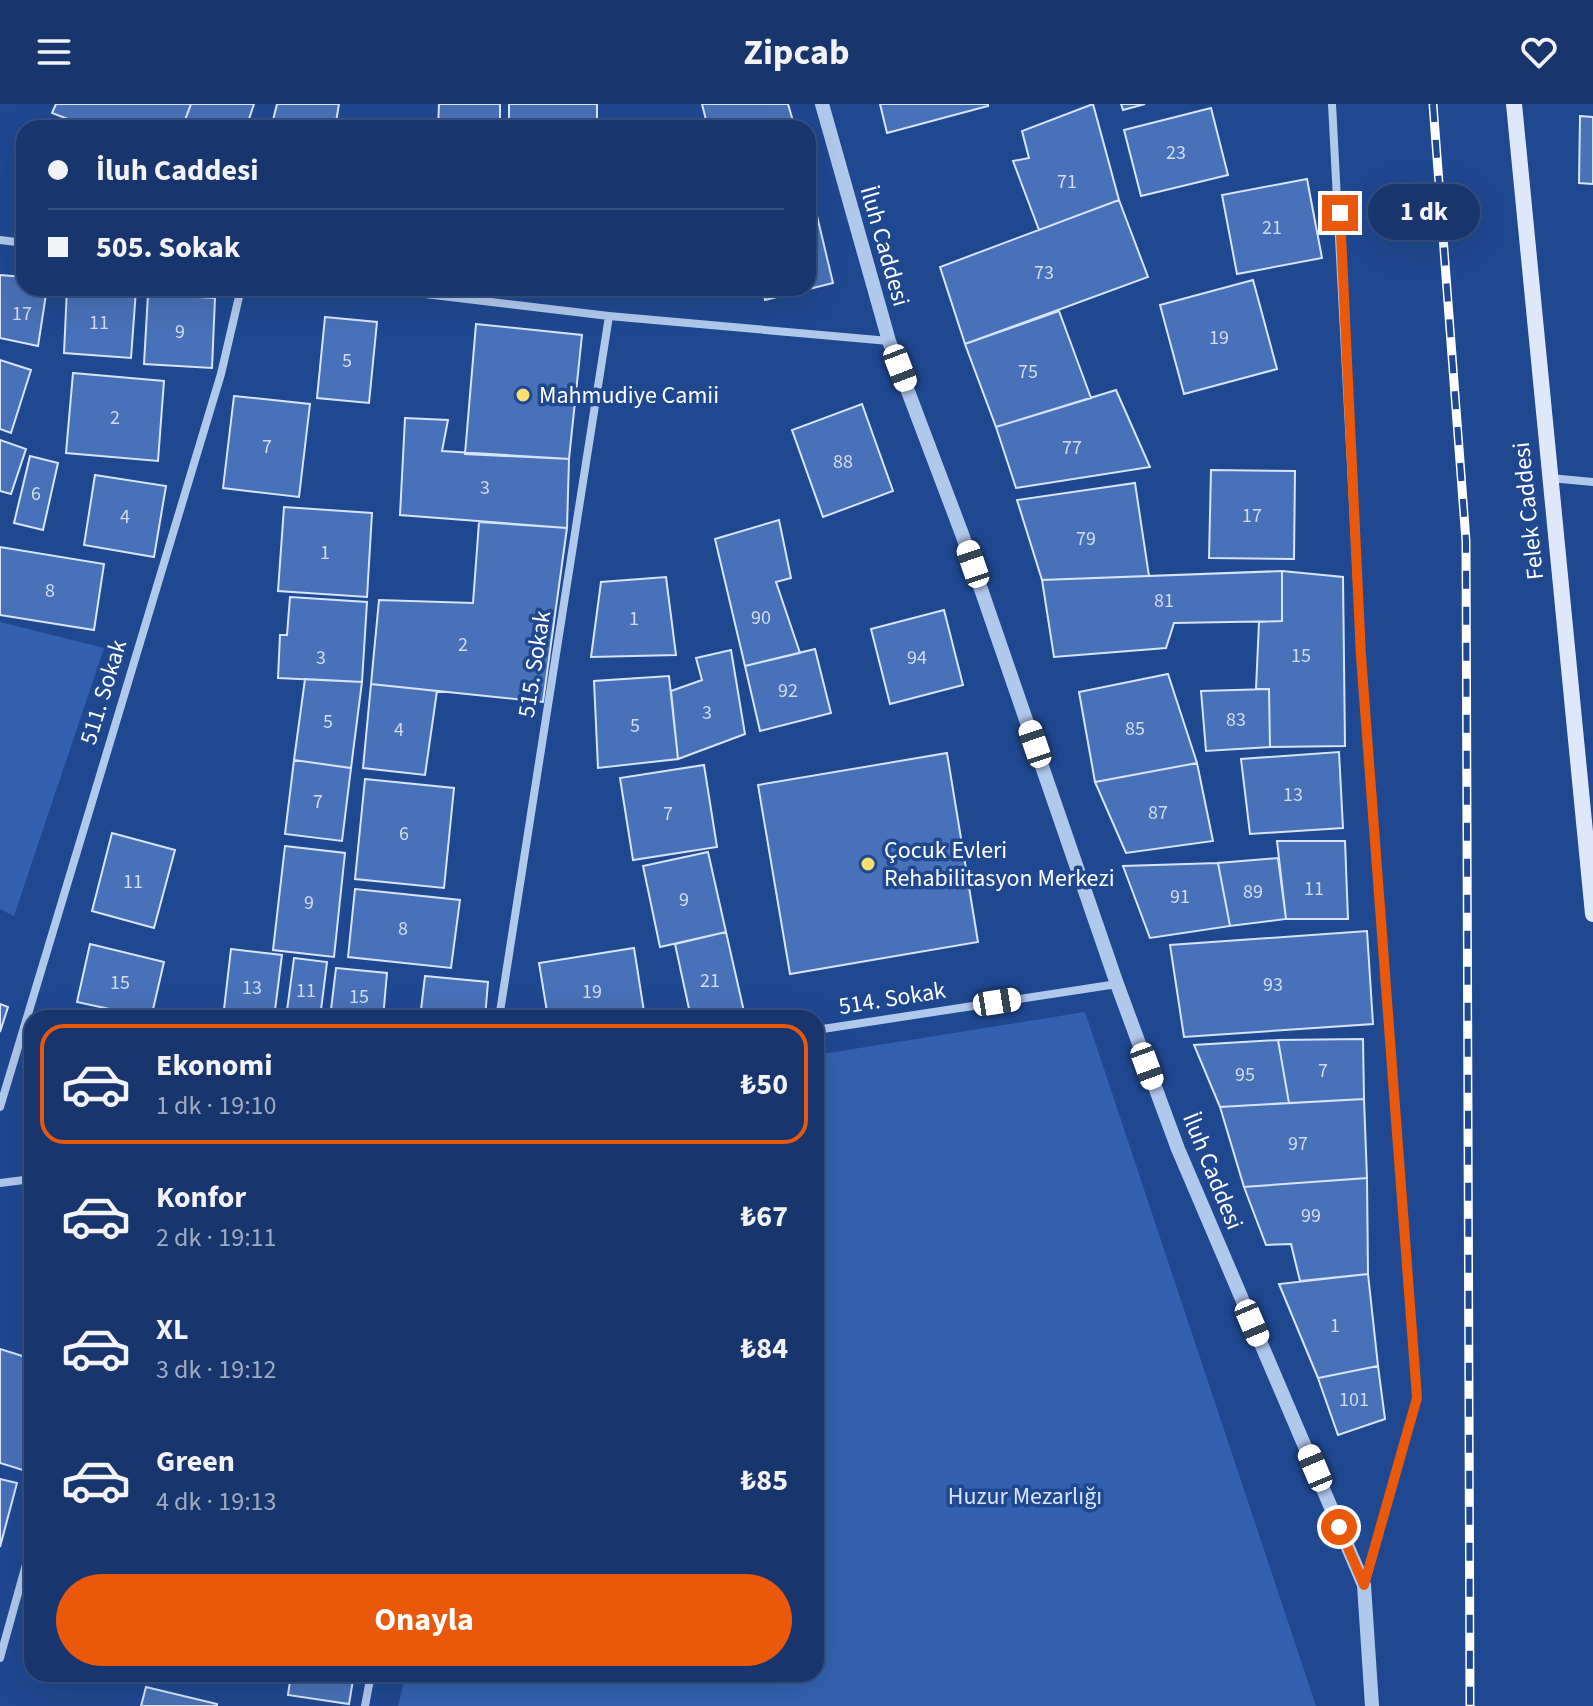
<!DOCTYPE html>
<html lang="tr">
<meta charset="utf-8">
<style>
body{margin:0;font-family:"Source Sans 3",sans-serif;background:#213e72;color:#f1f3f6;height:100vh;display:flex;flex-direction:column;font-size:30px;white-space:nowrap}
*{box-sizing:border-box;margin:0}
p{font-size:26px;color:#9fabc2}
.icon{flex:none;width:44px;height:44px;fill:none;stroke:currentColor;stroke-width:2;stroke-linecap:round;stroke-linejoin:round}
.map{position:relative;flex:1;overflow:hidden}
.panel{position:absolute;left:24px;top:906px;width:800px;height:672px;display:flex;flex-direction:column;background:#18366d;border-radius:24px;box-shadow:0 8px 32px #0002,0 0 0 2px #365080}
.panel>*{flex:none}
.guide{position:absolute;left:16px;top:16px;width:800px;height:176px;border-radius:24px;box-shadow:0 8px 32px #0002,0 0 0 2px #365080;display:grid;align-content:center;height:176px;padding:0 32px;background:#18366d}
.end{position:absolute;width:36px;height:36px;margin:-18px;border:10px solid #ea580c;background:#fff;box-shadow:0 0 0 4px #fff}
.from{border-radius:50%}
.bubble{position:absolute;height:56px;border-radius:28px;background:#18366d;box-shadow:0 8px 32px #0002,0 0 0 2px #365080;font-size:26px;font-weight:700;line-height:56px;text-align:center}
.car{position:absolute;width:24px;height:48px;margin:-24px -12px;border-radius:10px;box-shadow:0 0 6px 2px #0007;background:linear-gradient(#fff 24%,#345 0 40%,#fff 0 76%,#345 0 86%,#fff 0)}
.guide b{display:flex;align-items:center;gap:28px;height:76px;font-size:30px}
.guide b+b{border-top:2px solid #365080}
.guide i{width:20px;height:20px;background:#f1f3f6}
ul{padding:14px 0 0;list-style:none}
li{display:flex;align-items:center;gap:24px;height:120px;margin:0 16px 12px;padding:0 16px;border:4px solid transparent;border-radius:24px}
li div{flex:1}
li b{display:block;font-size:30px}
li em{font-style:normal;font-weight:700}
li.on{border-color:#ea580c}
li>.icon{width:72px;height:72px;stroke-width:1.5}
.primary-button{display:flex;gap:16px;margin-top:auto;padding:16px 32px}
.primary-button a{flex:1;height:92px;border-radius:48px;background:#ea580c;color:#fff;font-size:32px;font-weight:700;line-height:92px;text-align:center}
header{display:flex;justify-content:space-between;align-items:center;height:104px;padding:0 32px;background:#18366d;font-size:36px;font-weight:700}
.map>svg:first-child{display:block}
.green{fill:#3461af}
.building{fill:#4971b9;stroke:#d7e4fa;stroke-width:2}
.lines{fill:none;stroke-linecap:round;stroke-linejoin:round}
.minor{stroke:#b1c8ed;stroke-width:8}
.tertiary{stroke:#b1c8ed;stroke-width:14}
.secondary{stroke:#dee8fa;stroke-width:16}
.rail-casing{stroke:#fff;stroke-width:9}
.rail{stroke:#204891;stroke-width:6;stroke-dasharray:18;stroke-linecap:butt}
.route{stroke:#ea580c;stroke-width:10}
.poi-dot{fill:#fade72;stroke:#204891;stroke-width:3}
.labels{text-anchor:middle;stroke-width:7;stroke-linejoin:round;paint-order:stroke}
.number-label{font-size:20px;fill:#d2dcee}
.street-label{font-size:24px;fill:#fff;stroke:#204891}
.poi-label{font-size:24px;fill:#fff;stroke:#204891;text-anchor:start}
.park-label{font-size:24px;fill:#d7e4fa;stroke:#204891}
</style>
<header><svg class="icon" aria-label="menu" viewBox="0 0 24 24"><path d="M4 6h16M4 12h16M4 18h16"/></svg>Zipcab<svg class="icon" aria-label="heart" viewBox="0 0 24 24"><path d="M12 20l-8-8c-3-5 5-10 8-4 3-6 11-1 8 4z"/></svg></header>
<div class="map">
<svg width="1593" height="1602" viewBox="0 0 1593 1602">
<rect width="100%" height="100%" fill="#204891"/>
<path class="green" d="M0,518L104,544L14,812L0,805Z
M1085,908L1316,1602H398L406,1570H816V951Z"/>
<path class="building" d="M56,0H191L182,24H91L52,9Z
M191,0H254L246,24H182Z
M277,0H339L335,24H271Z
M439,0H500V24H438Z
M509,0H597V24H509Z
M702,0H788L795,24H708Z
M880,0H988V2L887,29Z
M1093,0L1119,96L1039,126L1013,57L1029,54L1022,27Z
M1121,0H1145L1123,6Z
M1211,4L1228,71L1141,92L1124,26Z
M1580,12L1593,13V80L1579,79Z
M808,74L833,179L765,196L763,184H808Z
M1307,75L1322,154L1237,170L1222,91Z
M1119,96L1148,173L965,240L940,163Z
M0,171L24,173V184H47L38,242L0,234Z
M1253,176L1277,265L1184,290L1160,201Z
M67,184L136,186L131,254L64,249Z
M148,190L215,194L212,264L144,260Z
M1059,207L1091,294L996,323L965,240Z
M325,213L377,218L369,299L317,294Z
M476,220L582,231L569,355L465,350Z
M0,256L31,266L11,329L0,325Z
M73,269L164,277L158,357L66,349Z
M1116,286L1150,363L1016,384L996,323Z
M234,292L310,300L299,393L223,384Z
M862,300L893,387L823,413L792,326Z
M405,314L448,316L442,347L569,355L567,424L400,411Z
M0,336L26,345L11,390L0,387Z
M30,352L58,359L43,426L14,419Z
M1211,366L1295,367L1294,455L1209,454Z
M95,371L166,382L154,453L84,441Z
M1135,379L1149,472L1042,476L1017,396Z
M284,403L372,409L367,493L278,487Z
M779,416L791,474L776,478L800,549L745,562L715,435Z
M479,418L567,424L543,598L371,580L379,496L473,499Z
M0,443L104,460L94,526L0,511Z
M1282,467L1343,473L1345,642L1270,643L1269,585H1256L1259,518L1282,517Z
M1282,467V517L1174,519L1166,544L1054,553L1042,476Z
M666,473L676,551L591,553L601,478Z
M290,493L367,498L362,578L278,574L280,531H287Z
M944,506L963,581L890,600L871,525Z
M815,545L831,609L760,627L745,562Z
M731,546L745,630L678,655L671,587L702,576L696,554Z
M1168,570L1197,659L1095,678L1079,588Z
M669,572L678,655L598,664L594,577Z
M305,575L362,578L351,664L294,656Z
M371,580L437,587L425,671L363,664Z
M1269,585L1270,643L1206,647L1201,587Z
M1339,648L1343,724L1250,730L1241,655Z
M947,649L978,838L790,870L758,681Z
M294,656L351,664L342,737L285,730Z
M1197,659L1213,737L1126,749L1095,678Z
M704,661L717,743L633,756L620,674Z
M365,675L454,684L444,784L355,775Z
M112,729L175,746L154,824L92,807Z
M1277,737H1345L1348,815H1286Z
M285,742L345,749L334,853L273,846Z
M708,748L726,828L660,843L643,762Z
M1278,754L1286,815L1230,822L1218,759Z
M1218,759L1230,822L1150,834L1123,762Z
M355,785L460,796L451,864L348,853Z
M1367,827L1373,920L1184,933L1170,841Z
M726,828L745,912L691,914L675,840Z
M90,840L164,858L151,914L77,898Z
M634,844L645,914H548L539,859Z
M231,845L282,851L274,914H223Z
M294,854L327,858L320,914H286Z
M336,864L387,869L383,914H330Z
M425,872L488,878L485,914H420Z
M0,900L8,903L0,928Z
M60,907L98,914H58Z
M1363,935L1364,995L1289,999L1278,936Z
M1278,936L1289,999L1220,1003L1194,941Z
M1364,995L1367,1074L1244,1083L1220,1003Z
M1367,1074L1368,1170L1300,1177L1291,1140L1266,1141L1244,1083Z
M1368,1170L1378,1262L1318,1274L1279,1180Z
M0,1245L32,1255V1348L26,1367L0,1359Z
M1378,1262L1385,1315L1338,1331L1318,1274Z
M0,1375L17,1379L0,1443Z
M32,1525V1553L25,1551Z
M194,1570H237L236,1579Z
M291,1570H354L349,1600L288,1591Z
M146,1583L217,1600V1602H141Z"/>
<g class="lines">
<path class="minor" d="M1332,0L1361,552L1417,1294L1365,1480
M0,136L24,139
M375,184L609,212L889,237
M1550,374L1593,378
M499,914L609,212
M816,926L1117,880
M0,1003L221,270L241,184
M0,1079L32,1075
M0,1554L32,1439
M365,1602L371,1570"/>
<path class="tertiary" d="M822,0L889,237L962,430L1117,880L1178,1045L1364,1481L1372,1602"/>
<path class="secondary" d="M1514,0L1593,810"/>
<g class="rail-casing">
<path id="rail" d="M1433,0L1466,437L1470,1602"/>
</g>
<use href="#rail" class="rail"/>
</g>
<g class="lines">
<path class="route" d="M1339,1423L1364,1481L1417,1294L1361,552L1340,109"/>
</g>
<g class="poi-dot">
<circle cx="523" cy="291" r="8"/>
<circle cx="868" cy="760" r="8"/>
</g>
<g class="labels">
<g class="number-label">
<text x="1176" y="55">23</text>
<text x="1067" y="84">71</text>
<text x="1272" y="130">21</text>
<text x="1044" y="175">73</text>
<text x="22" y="216">17</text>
<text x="99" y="225">11</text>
<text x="180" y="234">9</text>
<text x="1219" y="240">19</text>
<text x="347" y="263">5</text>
<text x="1028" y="274">75</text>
<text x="115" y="320">2</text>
<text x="267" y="349">7</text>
<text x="1072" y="350">77</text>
<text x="843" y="364">88</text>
<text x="485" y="390">3</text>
<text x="36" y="396">6</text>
<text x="1252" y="418">17</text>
<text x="125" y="419">4</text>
<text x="1086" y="441">79</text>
<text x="325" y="455">1</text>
<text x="50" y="493">8</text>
<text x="1164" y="503">81</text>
<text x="761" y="520">90</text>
<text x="634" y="521">1</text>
<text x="463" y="547">2</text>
<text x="1301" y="558">15</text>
<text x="321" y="560">3</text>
<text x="917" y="560">94</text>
<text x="788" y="593">92</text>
<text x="707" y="615">3</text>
<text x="1236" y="622">83</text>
<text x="328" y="624">5</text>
<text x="635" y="628">5</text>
<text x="1135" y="631">85</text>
<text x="399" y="632">4</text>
<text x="1293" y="697">13</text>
<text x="318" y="704">7</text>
<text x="1158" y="715">87</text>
<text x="668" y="716">7</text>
<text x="404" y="736">6</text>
<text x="133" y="784">11</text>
<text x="1314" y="791">11</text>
<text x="1253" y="794">89</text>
<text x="1180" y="799">91</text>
<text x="684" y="802">9</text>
<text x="309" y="805">9</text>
<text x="403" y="831">8</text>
<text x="710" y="883">21</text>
<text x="120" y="885">15</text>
<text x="1273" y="887">93</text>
<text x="252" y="890">13</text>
<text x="306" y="893">11</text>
<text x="592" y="894">19</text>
<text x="359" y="899">15</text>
<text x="1323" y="973">7</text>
<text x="1245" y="977">95</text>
<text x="1298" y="1046">97</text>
<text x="1311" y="1118">99</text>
<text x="1335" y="1228">1</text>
<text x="1354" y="1302">101</text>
</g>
<g class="street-label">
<text transform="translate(885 142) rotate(74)" y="8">İluh Caddesi</text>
<text transform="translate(1528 407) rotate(-96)" y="8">Felek Caddesi</text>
<text transform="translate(534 560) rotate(-81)" y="8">515. Sokak</text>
<text transform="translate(103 588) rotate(-73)" y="8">511. Sokak</text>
<text transform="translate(892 894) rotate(-9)" y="8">514. Sokak</text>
<text transform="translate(1213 1067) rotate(68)" y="8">İluh Caddesi</text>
</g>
<g class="poi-label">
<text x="539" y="299">Mahmudiye Camii</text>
<text x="884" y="754">Çocuk Evleri<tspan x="884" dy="28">Rehabilitasyon Merkezi</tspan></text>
</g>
<g class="park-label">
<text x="1025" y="1400">Huzur Mezarlığı</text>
</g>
</g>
</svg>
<i class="end from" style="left:1339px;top:1423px"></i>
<i class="end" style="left:1340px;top:109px"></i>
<div class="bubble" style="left:1368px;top:80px;width:112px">1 dk</div>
<i class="car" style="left:900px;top:264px;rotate:159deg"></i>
<i class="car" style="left:973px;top:460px;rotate:341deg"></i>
<i class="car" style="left:1035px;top:640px;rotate:341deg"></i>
<i class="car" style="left:997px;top:898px;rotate:81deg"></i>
<i class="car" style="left:1147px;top:962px;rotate:160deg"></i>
<i class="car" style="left:1252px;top:1219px;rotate:157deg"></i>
<i class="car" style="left:1315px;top:1364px;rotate:337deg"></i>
<div class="guide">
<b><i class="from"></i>İluh Caddesi</b>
<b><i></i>505. Sokak</b>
</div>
<section class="panel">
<ul>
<li class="on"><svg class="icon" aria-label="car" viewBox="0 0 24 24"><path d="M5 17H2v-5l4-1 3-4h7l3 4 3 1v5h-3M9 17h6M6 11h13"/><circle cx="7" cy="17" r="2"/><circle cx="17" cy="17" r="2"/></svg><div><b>Ekonomi</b><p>1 dk · 19:10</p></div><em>₺50</em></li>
<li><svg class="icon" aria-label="car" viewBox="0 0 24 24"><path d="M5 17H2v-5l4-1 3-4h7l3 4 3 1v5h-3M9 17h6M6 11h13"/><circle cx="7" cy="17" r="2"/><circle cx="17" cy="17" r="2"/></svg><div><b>Konfor</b><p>2 dk · 19:11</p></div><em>₺67</em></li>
<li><svg class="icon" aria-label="car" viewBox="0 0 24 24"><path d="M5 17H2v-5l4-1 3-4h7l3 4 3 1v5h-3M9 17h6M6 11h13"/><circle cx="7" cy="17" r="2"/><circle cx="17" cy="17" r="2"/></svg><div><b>XL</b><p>3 dk · 19:12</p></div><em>₺84</em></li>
<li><svg class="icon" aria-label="car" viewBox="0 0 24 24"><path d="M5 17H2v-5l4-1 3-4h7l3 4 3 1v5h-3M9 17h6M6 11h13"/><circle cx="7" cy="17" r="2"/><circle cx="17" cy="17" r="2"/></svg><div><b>Green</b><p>4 dk · 19:13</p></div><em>₺85</em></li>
</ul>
<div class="primary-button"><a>Onayla</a></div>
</section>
</div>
